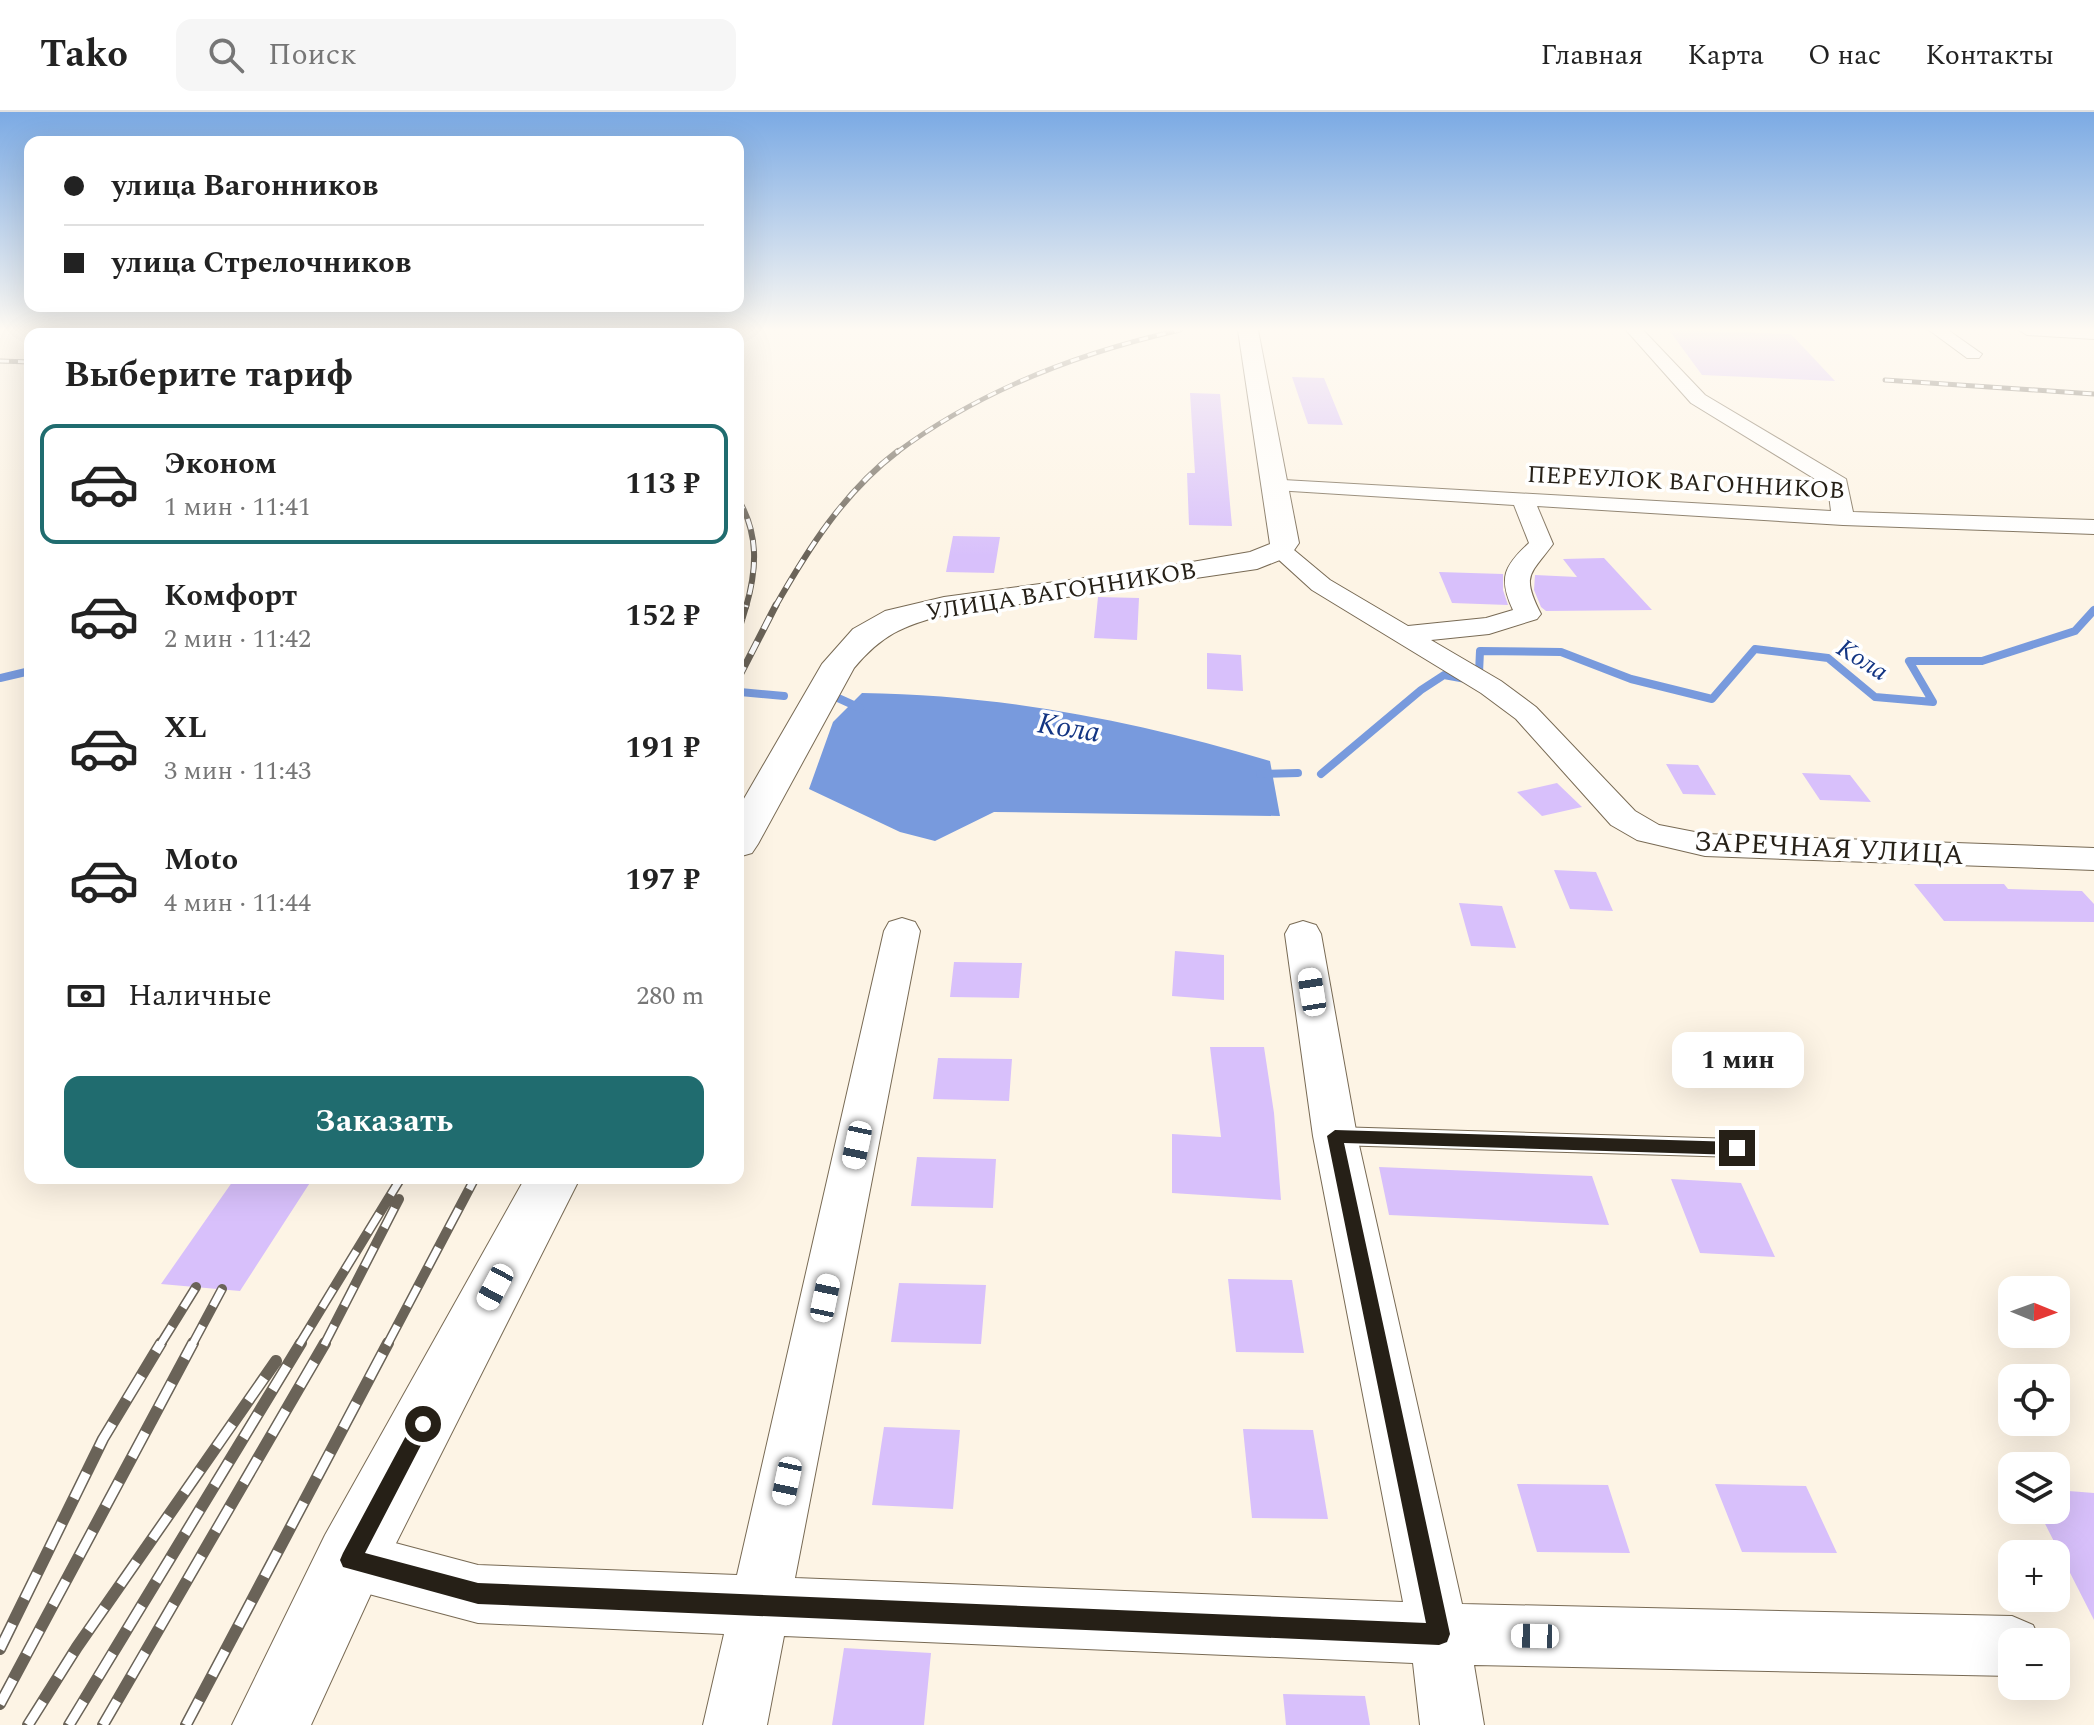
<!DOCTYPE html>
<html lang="ru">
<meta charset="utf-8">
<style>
body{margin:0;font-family:Spectral,serif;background:#f6f6f6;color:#222;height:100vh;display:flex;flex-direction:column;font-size:30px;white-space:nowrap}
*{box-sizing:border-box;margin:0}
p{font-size:26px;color:#767676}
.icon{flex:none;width:44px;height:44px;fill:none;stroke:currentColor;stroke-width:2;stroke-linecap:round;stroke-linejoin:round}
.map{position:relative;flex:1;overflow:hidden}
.panel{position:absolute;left:24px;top:216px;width:720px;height:856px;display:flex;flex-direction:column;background:#fff;border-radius:16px;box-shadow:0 8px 32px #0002}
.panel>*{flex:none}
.hud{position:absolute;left:24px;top:24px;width:720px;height:176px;border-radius:16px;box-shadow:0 8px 32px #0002;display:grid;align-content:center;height:176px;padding:0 40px;background:#fff}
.needle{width:52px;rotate:91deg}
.controls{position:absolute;left:1998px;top:1164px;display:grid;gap:16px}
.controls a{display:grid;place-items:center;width:72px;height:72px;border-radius:16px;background:#fff;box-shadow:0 8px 32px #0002;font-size:40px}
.end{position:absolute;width:36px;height:36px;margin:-18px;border:10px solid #262017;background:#fff;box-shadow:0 0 0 4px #fff}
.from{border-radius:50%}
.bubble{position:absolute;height:56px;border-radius:16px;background:#fff;box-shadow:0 8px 32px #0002;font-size:26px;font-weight:700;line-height:56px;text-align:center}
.car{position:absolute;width:24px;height:48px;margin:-24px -12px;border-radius:10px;box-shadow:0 0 6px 2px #0007;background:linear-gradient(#fff 24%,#345 0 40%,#fff 0 76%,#345 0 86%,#fff 0)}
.hud b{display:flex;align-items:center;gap:28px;height:76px;font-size:30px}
.hud b+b{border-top:2px solid #e0e0e0}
.hud i{width:20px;height:20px;background:#222}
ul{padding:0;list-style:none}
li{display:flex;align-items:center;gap:24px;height:120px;margin:0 16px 12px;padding:0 24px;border:4px solid transparent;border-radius:16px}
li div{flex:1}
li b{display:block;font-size:30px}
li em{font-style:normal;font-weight:700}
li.on{border-color:#206c6f}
li>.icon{width:72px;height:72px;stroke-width:1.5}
h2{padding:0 40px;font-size:36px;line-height:96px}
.pay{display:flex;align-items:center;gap:20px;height:88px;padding:0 40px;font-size:30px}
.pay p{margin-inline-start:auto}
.button{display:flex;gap:16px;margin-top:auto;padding:16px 40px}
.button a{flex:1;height:92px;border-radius:16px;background:#206c6f;color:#fff;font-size:32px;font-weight:700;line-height:92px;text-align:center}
header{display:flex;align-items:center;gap:48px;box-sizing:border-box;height:112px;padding:0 40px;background:#fff;border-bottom:2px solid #e0e0e0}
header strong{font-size:38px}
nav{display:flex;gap:44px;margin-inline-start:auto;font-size:28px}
.search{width:560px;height:72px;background:#f6f6f6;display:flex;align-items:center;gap:20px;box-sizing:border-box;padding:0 28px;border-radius:16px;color:#767676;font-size:30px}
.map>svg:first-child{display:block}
.water{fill:#789add}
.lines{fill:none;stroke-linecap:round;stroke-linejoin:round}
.stream{stroke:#789add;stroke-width:8}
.building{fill:#d8c0fb}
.service-casing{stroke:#786a54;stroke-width:2}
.minor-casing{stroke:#786a54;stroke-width:2}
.tertiary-casing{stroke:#786a54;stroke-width:2}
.service{fill:#fff;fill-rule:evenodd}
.minor{fill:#fff;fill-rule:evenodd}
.tertiary{fill:#fff;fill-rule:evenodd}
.rail-far4-casing{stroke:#6a6358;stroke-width:5}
.rail-far3-casing{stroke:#6a6358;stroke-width:6}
.rail-far2-casing{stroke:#6a6358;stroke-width:7}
.rail-far1-casing{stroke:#6a6358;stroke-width:10}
.rail-casing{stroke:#6a6358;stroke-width:12}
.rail-far4{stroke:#fff;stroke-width:3;stroke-dasharray:9;stroke-linecap:butt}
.rail-far3{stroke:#fff;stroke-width:4;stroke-dasharray:11;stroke-linecap:butt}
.rail-far2{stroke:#fff;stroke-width:5;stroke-dasharray:14;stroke-linecap:butt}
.rail-far1{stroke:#fff;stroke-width:7;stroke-dasharray:22;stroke-linecap:butt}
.rail{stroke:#fff;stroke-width:9;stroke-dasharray:28;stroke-linecap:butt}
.route{fill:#262017}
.labels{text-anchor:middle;stroke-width:7;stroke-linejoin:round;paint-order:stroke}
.far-street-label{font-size:24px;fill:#262017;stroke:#fff}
.far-water-label{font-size:26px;font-style:italic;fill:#133583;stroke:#fff}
.street-label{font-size:28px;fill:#262017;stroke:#fff}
.water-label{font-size:30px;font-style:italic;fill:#133583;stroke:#fff}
</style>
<header>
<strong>Tako</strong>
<div class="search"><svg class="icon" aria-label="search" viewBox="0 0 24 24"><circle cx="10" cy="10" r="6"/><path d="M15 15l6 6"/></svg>Поиск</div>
<nav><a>Главная</a><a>Карта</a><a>О нас</a><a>Контакты</a></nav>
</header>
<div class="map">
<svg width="2094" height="1613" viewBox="0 0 2094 1613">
<rect width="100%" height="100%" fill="#fdf4e5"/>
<path class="water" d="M862,581C1005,583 1134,609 1270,649L1280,704L994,700L935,729L900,720L809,677L833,610Z"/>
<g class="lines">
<path class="stream" d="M1479,561L1480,539L1561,540L1631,567L1712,587L1755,537L1828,546L1875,585L1933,590L1909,549H1982L2075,519L2094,498
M0,566L30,559
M740,580L784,584
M838,586L860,596
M1260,662L1298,661
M1321,662L1421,578L1444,563L1466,567"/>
</g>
<path class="building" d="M1669,218L1791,222L1835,269L1702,263Z
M1292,265L1324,266L1343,313L1308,312Z
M1190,281L1220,282L1232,414L1189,413L1187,361H1195Z
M953,424L1000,425L994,461L946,460Z
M1604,446L1652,498L1546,499L1541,495L1534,478L1535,463L1577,465L1563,447Z
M1439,460L1503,462V478L1508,493L1452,491Z
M1098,485L1139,486L1137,528L1094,526Z
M1207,541L1241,543L1243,579L1207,577Z
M1666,652L1698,653L1716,683L1683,682Z
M1802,661L1850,663L1871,690L1820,688Z
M1557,671L1582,695L1542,704L1517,680Z
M1554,758L1596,760L1613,799L1570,797Z
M1914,772H2004L2008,777L2082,779L2094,792V810L1944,809Z
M1459,791L1502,794L1516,836L1471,834Z
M1175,839L1224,843V888L1172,884Z
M954,850L1022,851L1019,886L950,885Z
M1210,935H1264L1274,1001L1281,1088L1172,1081V1022L1221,1025Z
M938,946L1012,947L1009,989L933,987Z
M917,1045L996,1047L993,1096L911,1094Z
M1379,1055L1592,1064L1609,1113L1389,1103Z
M235,1066H313L240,1179L161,1172Z
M1671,1067L1741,1071L1775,1145L1700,1141Z
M1228,1167L1292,1168L1304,1241L1236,1240Z
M899,1171L986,1173L981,1232L891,1230Z
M884,1315L960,1318L953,1397L872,1393Z
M1243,1317L1313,1318L1328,1407L1252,1406Z
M1517,1372L1608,1373L1630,1441L1537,1440Z
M1715,1372L1806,1374L1837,1441L1742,1440Z
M2056,1378L2094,1381V1508L2038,1398H2056Z
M844,1536L931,1541L924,1613H832Z
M1283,1582L1365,1584L1370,1613H1286Z"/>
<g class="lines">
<g class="service-casing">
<path id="service" d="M302,218H414L334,222H210L214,220Z
M535,218H543L540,222H532Z
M1335,1015L1737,1027L1745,1030L1748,1036L1745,1042L1737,1045L1335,1033L1327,1030L1324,1024L1327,1018Z"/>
</g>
<g class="minor-casing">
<path id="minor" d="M1626,218H1643L1705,283L1846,367L1853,400L2094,408V422L1843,413L1537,394L1553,432C1530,463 1521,463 1541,502L1537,507L1489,522L1431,528L1501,569L1536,595L1635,699L1659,713L1705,722L2094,736V758L1705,744L1637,728L1611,713L1516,607L1481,581L1312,478L1268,438L1272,433H1288L1330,468L1408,514L1486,506L1513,498C1498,466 1504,454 1529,431L1514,393L1275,378L1267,377L1264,372L1267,367L1831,399L1828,375L1691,291Z
M1929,218H1948L1982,242L1979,246H1967Z
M2019,218H2094V227L2027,223Z
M902,806L915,810L920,819L795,1466L1403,1490L1313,1024L1285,822L1290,813L1303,809L1316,813L1321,822L1357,1024L1462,1492L2012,1504L2033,1513L2041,1530H2012V1564L1474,1553L1484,1613H1420L1413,1551L784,1524L767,1613H703L724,1522L478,1511L350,1477L330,1468L321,1448L330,1428L350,1419L478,1453L737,1463L884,819L889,810Z"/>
</g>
<g class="tertiary-casing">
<path id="tertiary" d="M1238,218H1258L1299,431L1290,444L1257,457L944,503C902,514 882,523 854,556L758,732L752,741L738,745V697L822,552L853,517L885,499L944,485L1157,456L1250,440L1270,432Z
M525,1066H580L375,1473L311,1613H232L325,1423Z"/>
</g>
<use href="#service" class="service"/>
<use href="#minor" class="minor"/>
<use href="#tertiary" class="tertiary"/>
<g class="rail-far4-casing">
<path id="rail-far4" d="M0,249L30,250
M1885,268L2094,282
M896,341C980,278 1078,241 1180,218"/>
</g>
<g class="rail-far3-casing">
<path id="rail-far3" d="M738,387C759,422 757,457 746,495
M775,495C808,437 844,380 898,339"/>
</g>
<g class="rail-far2-casing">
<path id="rail-far2" d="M738,520L746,493
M738,567L776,493"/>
</g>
<g class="rail-far1-casing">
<path id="rail-far1" d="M160,1233L196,1175
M192,1233L222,1177
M299,1233L401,1066
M324,1233L399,1087
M387,1233L475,1066"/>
</g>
<g class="rail-casing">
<path id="rail" d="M0,1537L103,1327L161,1231
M0,1592L193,1231
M28,1613L77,1535L276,1249
M69,1613L301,1231
M103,1613L325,1231
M186,1613L388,1231"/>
</g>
<use href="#rail-far4" class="rail-far4"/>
<use href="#rail-far3" class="rail-far3"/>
<use href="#rail-far2" class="rail-far2"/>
<use href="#rail-far1" class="rail-far1"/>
<use href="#rail" class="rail"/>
</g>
<linearGradient id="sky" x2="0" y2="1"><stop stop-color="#7baae4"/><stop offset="0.49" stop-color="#fefaf3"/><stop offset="1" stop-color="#fefaf3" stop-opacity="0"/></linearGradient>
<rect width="2094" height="444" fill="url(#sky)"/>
<path class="route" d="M1335,1018L1737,1030L1744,1036L1737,1043L1344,1031L1450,1522L1447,1530L1439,1533L478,1492L343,1455L340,1448L343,1441L416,1305L423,1302L429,1305L432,1312L365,1441L478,1471L1426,1511L1327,1024Z"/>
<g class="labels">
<g class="far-street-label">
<text transform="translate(1686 370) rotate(3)" y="8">ПЕРЕУЛОК ВАГОННИКОВ</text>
<text transform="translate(1061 479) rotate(-9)" y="8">УЛИЦА ВАГОННИКОВ</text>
</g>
<g class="far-water-label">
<text transform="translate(1863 547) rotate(32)" y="9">Кола</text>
</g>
<g class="street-label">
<text transform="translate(1829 735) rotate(3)" y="10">ЗАРЕЧНАЯ УЛИЦА</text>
</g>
<g class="water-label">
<text transform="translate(1069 615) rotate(9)" y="10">Кола</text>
</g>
</g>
</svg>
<div class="controls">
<a><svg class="needle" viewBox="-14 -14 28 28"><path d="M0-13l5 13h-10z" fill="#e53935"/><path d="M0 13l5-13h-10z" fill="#767676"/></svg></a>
<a><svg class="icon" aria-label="locate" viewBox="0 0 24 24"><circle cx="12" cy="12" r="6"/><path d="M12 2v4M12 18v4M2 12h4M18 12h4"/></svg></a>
<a><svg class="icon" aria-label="layers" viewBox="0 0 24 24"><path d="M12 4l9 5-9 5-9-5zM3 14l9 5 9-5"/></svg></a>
<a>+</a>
<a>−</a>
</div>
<i class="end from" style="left:423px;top:1312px"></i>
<i class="end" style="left:1737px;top:1036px"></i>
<div class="bubble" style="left:1672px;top:920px;width:132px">1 мин</div>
<i class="car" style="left:1312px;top:880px;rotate:351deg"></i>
<i class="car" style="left:857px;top:1033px;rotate:192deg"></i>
<i class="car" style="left:495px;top:1175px;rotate:208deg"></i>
<i class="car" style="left:825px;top:1186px;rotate:12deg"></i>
<i class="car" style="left:787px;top:1369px;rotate:192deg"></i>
<i class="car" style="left:1535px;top:1524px;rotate:271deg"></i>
<div class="hud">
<b><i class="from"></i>улица Вагонников</b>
<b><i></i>улица Стрелочников</b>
</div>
<section class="panel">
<h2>Выберите тариф</h2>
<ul>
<li class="on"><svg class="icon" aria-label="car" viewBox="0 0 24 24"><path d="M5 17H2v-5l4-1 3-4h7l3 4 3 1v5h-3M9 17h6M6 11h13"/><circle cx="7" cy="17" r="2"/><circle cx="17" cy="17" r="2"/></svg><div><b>Эконом</b><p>1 мин · 11:41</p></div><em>113 ₽</em></li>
<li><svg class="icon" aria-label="car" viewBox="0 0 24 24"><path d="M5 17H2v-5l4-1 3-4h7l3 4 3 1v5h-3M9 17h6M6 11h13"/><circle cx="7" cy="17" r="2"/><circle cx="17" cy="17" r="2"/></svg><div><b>Комфорт</b><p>2 мин · 11:42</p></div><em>152 ₽</em></li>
<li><svg class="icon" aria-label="car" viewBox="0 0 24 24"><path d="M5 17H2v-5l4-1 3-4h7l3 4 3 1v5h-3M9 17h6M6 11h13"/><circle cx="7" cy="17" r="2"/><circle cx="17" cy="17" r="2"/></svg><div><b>XL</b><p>3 мин · 11:43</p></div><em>191 ₽</em></li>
<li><svg class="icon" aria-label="car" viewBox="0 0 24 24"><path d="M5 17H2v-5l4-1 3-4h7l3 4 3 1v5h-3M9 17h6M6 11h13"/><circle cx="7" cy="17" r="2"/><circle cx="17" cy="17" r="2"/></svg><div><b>Moto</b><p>4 мин · 11:44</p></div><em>197 ₽</em></li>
</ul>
<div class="pay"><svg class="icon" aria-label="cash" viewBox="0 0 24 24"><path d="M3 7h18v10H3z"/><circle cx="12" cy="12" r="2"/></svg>Наличные<p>280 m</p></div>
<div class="button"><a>Заказать</a></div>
</section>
</div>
